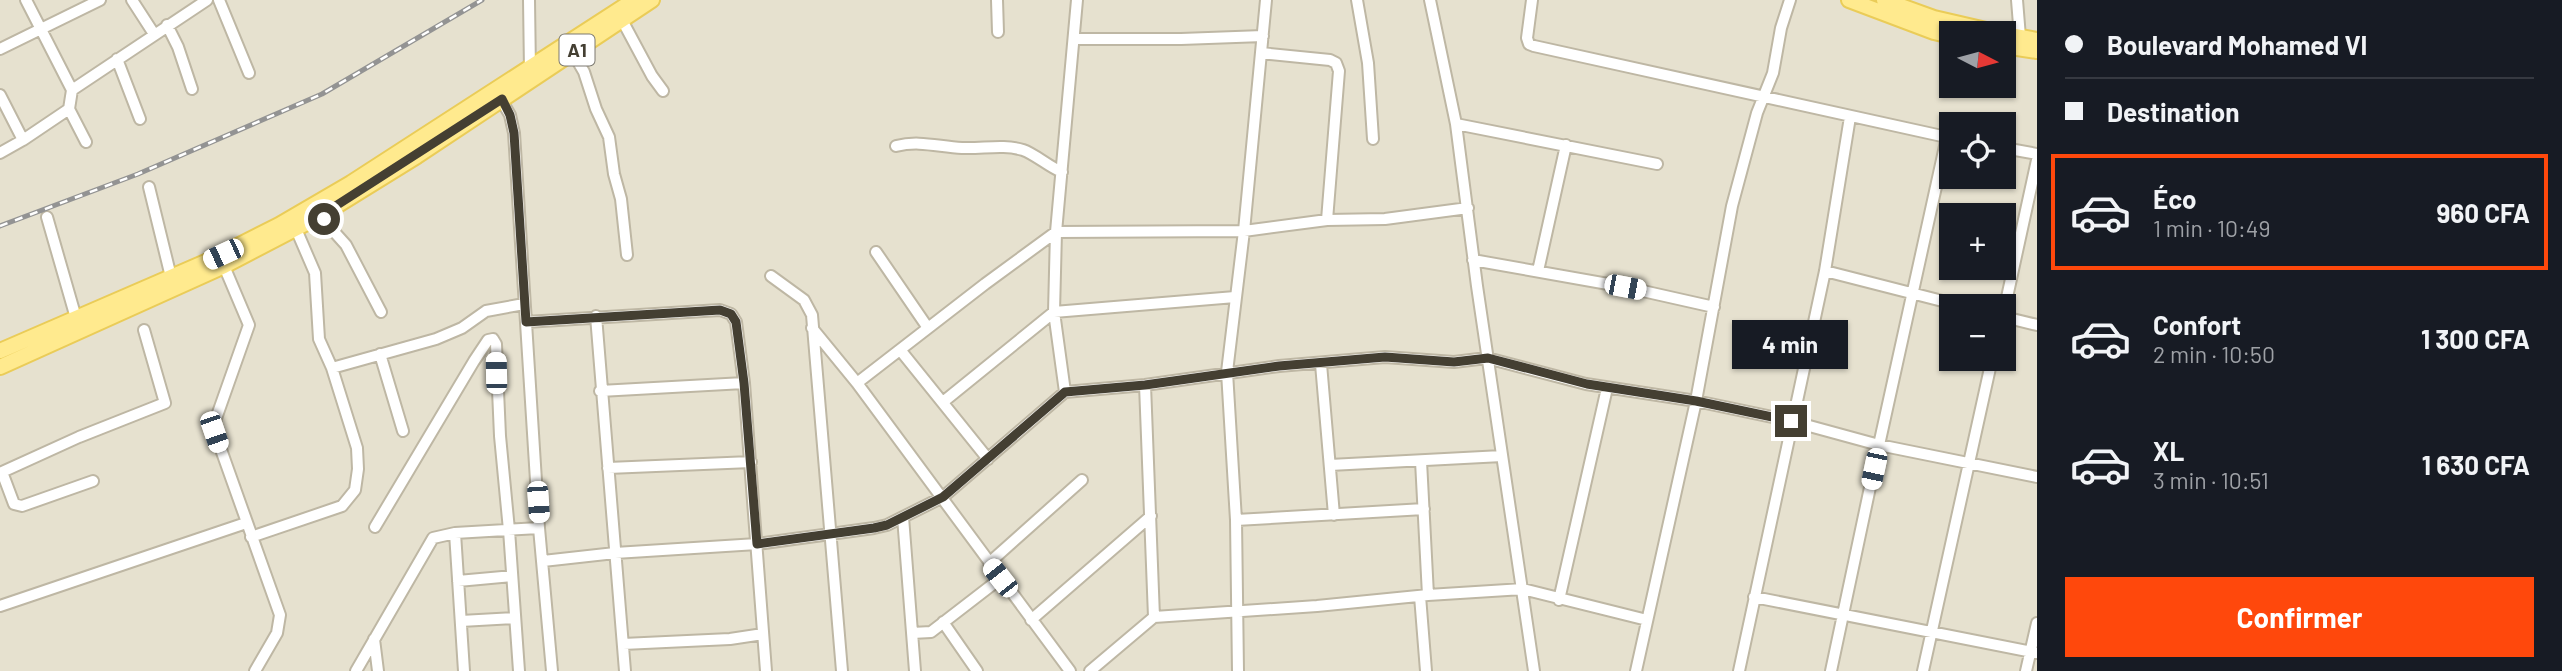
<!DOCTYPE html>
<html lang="fr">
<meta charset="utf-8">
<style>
body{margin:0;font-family:Barlow,sans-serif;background:#242831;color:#f1f3f6;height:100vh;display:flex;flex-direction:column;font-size:26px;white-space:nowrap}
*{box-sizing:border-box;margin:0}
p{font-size:23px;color:#9ea1a6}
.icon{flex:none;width:38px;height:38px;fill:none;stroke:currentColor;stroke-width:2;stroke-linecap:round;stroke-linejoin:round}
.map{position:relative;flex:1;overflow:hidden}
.sheet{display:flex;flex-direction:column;background:#171b24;width:525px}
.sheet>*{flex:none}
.banner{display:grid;align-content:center;height:154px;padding:0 28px;background:#171b24}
.needle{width:46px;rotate:96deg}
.fabs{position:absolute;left:1939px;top:21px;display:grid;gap:14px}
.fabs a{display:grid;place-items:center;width:77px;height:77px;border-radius:0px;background:#171b24;box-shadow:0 2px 5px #0004;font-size:35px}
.end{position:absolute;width:32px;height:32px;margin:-16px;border:9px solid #443f32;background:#fff;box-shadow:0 0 0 4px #fff}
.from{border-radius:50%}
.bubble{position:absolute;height:49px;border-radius:0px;background:#171b24;box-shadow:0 2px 5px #0004;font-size:23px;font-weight:700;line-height:49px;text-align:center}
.car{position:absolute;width:21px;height:42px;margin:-21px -10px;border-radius:9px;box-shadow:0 0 5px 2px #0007;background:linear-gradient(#fff 24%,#345 0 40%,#fff 0 76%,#345 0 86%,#fff 0)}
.banner b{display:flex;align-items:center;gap:24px;height:66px;font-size:26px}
.banner b+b{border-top:2px solid #363941}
.banner i{width:18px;height:18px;background:#f1f3f6}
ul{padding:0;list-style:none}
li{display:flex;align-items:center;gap:21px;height:116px;margin:0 14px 10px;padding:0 14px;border:4px solid transparent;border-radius:0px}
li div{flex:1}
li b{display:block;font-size:26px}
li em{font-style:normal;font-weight:700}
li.selected{border-color:#ff480c}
li>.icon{width:63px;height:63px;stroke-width:1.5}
.cta{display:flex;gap:14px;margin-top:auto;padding:14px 28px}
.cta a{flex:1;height:80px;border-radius:0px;background:#ff480c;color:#fff;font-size:28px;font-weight:700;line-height:80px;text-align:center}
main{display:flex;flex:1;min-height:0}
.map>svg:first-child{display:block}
.residential{fill:#e6e1cf;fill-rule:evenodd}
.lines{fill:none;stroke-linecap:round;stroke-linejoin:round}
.minor-casing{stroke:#beb7a4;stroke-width:14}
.major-casing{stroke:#eacc58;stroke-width:18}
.minor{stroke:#fff;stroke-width:10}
.major{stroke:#ffea8e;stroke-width:14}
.rail-casing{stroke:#939393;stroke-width:5}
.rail{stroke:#fff;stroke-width:2.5;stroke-dasharray:8;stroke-linecap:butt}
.route{stroke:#443f32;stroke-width:9}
.labels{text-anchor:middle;stroke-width:7;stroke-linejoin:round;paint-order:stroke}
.shield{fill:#fff;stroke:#7c7970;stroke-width:2}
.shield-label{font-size:19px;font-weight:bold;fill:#443f32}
</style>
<main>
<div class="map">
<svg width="2037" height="671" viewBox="0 0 2037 671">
<rect width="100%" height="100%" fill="#f2efe2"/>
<path class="residential" d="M0,0H2037V671H0ZM1951,33H2004V86H1951ZM1951,124H2004V177H1951ZM1951,215H2004V268H1951ZM1951,306H2004V359H1951Z"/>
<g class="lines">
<g class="minor-casing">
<path id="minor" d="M26,0L72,90
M132,0L154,34
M219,0L249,73
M529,0L530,71
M997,0L998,32
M1357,0L1368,63L1373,139
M1430,0L1456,124L1477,286L1534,671
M1532,0L1527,38L1529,44L1534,46L1951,138
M2017,0L2020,37
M622,20L652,76L663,91
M167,25L178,47L192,89
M1074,39H1181L1263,36
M0,49L100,0
M573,53L584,72L596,109L609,137L614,174L621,199L627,255
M1261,53L1330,60L1336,63L1339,71L1327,220
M117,59L140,119
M0,95L23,140
M499,96L510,115L514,133L539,528L552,671
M69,109L86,142
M1456,124L1657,164
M896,146C920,140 939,147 962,148C983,149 1003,144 1023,150C1035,154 1049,167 1062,172
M2004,148L2037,154
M0,153L23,140L69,109L72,90L207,0
M149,187L171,277
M320,216L346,245L381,312
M47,217L76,318
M876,252L928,328
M1473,260L1625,287L1714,307
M224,266L249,325L213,427L280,615L277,633L255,671
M1538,271L1566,145
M1825,271L1962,306
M771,276L804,300L812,315L842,671
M2004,311L2037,160
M596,316L625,671
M2004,317L2037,325
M526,322L720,310L731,314L736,322L744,383L766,671
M812,328L857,383L1070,671
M901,351L988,459
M380,354L403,431
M1321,364L1334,515
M332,368L436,339L462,328L486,311L524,304
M857,383L985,284L1056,232L1244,231L1327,220L1385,219L1468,208
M1145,385L1154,617
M600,391L744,383
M1065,392L1054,312L1056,232L1077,0
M943,402L1054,312L1235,297
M1421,461L1428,595
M1330,465L1502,456
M608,468L751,462
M2,472L14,504L22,506L93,481
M0,473L79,437L165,403L144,330
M903,517L915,671
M1236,520L1424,509
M375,527L474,361L488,340L493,339L496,344L500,436L509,530L519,671
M455,533L464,671
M251,537L342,506L355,490L358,469L357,448L332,368L319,339L315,273L296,229
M543,561L615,553L757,544L874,528L887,525L943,497L1065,392L1145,385L1279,366L1385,357L1454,362L1487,358L1586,384L1696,401L1791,421L1879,445L2037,477
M989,563L1082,480
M458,581L512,576
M1420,596L1426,671
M1754,597L2037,653
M1559,600L1607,388
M0,606L246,523
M1031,620L1151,516
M461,621L515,618
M943,622L977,671
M912,633L931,632L1001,578
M374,639L378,671
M623,644L730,639L763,634
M356,671L433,538L455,533L539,528
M1090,671L1154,617L1317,606L1428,595L1523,589L1647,620
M1238,671L1236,520L1227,372L1244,231L1266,0
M1636,671L1696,401L1732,206L1757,113L1773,73L1781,28L1790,0
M1739,671L1825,271L1850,117
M1831,671L1879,445L1947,137
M1923,671L1992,359
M2026,671L2037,623"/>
</g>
<g class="major-casing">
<path id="major" d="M1849,0L1934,32L1951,36
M1884,0L1934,18L1999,33
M2004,34L2037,40
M2004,46L2037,51
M0,351L208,261L279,225L351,183L634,0
M0,367L224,266L320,216L417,156L652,0"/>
</g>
<use href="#minor" class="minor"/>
<use href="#major" class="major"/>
<g class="rail-casing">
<path id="rail" d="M0,226L138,174L322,94L482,0"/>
</g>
<use href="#rail" class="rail"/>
</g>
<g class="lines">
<path class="route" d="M324,219L320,216L502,99L510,115L514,133L526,322L720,310L731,314L736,322L744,383L757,544L874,528L887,525L943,497L1065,392L1145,385L1279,366L1385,357L1454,362L1488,358L1587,384L1696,401L1791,421"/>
</g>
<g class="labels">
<rect class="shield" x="559.5" y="34.5" width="35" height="31" rx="5"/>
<g class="shield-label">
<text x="577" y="57">A1</text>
</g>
</g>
</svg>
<div class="fabs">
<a><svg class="needle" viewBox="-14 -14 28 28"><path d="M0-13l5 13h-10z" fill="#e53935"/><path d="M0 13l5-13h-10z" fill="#9ea1a6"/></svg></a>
<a><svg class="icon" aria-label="locate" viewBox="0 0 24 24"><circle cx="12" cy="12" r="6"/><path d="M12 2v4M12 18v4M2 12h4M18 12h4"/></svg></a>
<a>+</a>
<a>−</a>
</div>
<i class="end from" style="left:324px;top:219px"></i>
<i class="end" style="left:1791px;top:421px"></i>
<div class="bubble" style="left:1732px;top:320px;width:116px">4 min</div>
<i class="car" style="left:223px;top:254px;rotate:245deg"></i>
<i class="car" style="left:1625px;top:287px;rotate:101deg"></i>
<i class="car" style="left:496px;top:373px;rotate:359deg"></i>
<i class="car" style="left:214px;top:432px;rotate:161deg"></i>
<i class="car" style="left:1874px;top:469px;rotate:192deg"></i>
<i class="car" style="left:538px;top:502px;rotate:176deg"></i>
<i class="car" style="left:1000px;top:578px;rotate:322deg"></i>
</div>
<section class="sheet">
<div class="banner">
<b><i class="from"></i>Boulevard Mohamed VI</b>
<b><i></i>Destination</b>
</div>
<ul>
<li class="selected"><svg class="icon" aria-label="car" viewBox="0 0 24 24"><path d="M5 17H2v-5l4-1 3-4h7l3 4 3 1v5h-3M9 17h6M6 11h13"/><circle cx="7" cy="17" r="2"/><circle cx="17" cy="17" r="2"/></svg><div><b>Éco</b><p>1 min · 10:49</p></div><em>960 CFA</em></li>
<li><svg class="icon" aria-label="car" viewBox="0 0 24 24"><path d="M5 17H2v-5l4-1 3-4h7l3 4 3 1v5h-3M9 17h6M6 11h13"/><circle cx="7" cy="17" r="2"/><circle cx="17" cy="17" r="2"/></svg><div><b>Confort</b><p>2 min · 10:50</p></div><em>1 300 CFA</em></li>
<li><svg class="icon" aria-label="car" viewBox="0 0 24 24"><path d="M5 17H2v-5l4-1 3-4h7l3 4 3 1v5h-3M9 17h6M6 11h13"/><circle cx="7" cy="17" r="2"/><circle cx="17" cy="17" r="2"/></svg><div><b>XL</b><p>3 min · 10:51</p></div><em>1 630 CFA</em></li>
</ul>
<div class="cta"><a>Confirmer</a></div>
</section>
</main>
